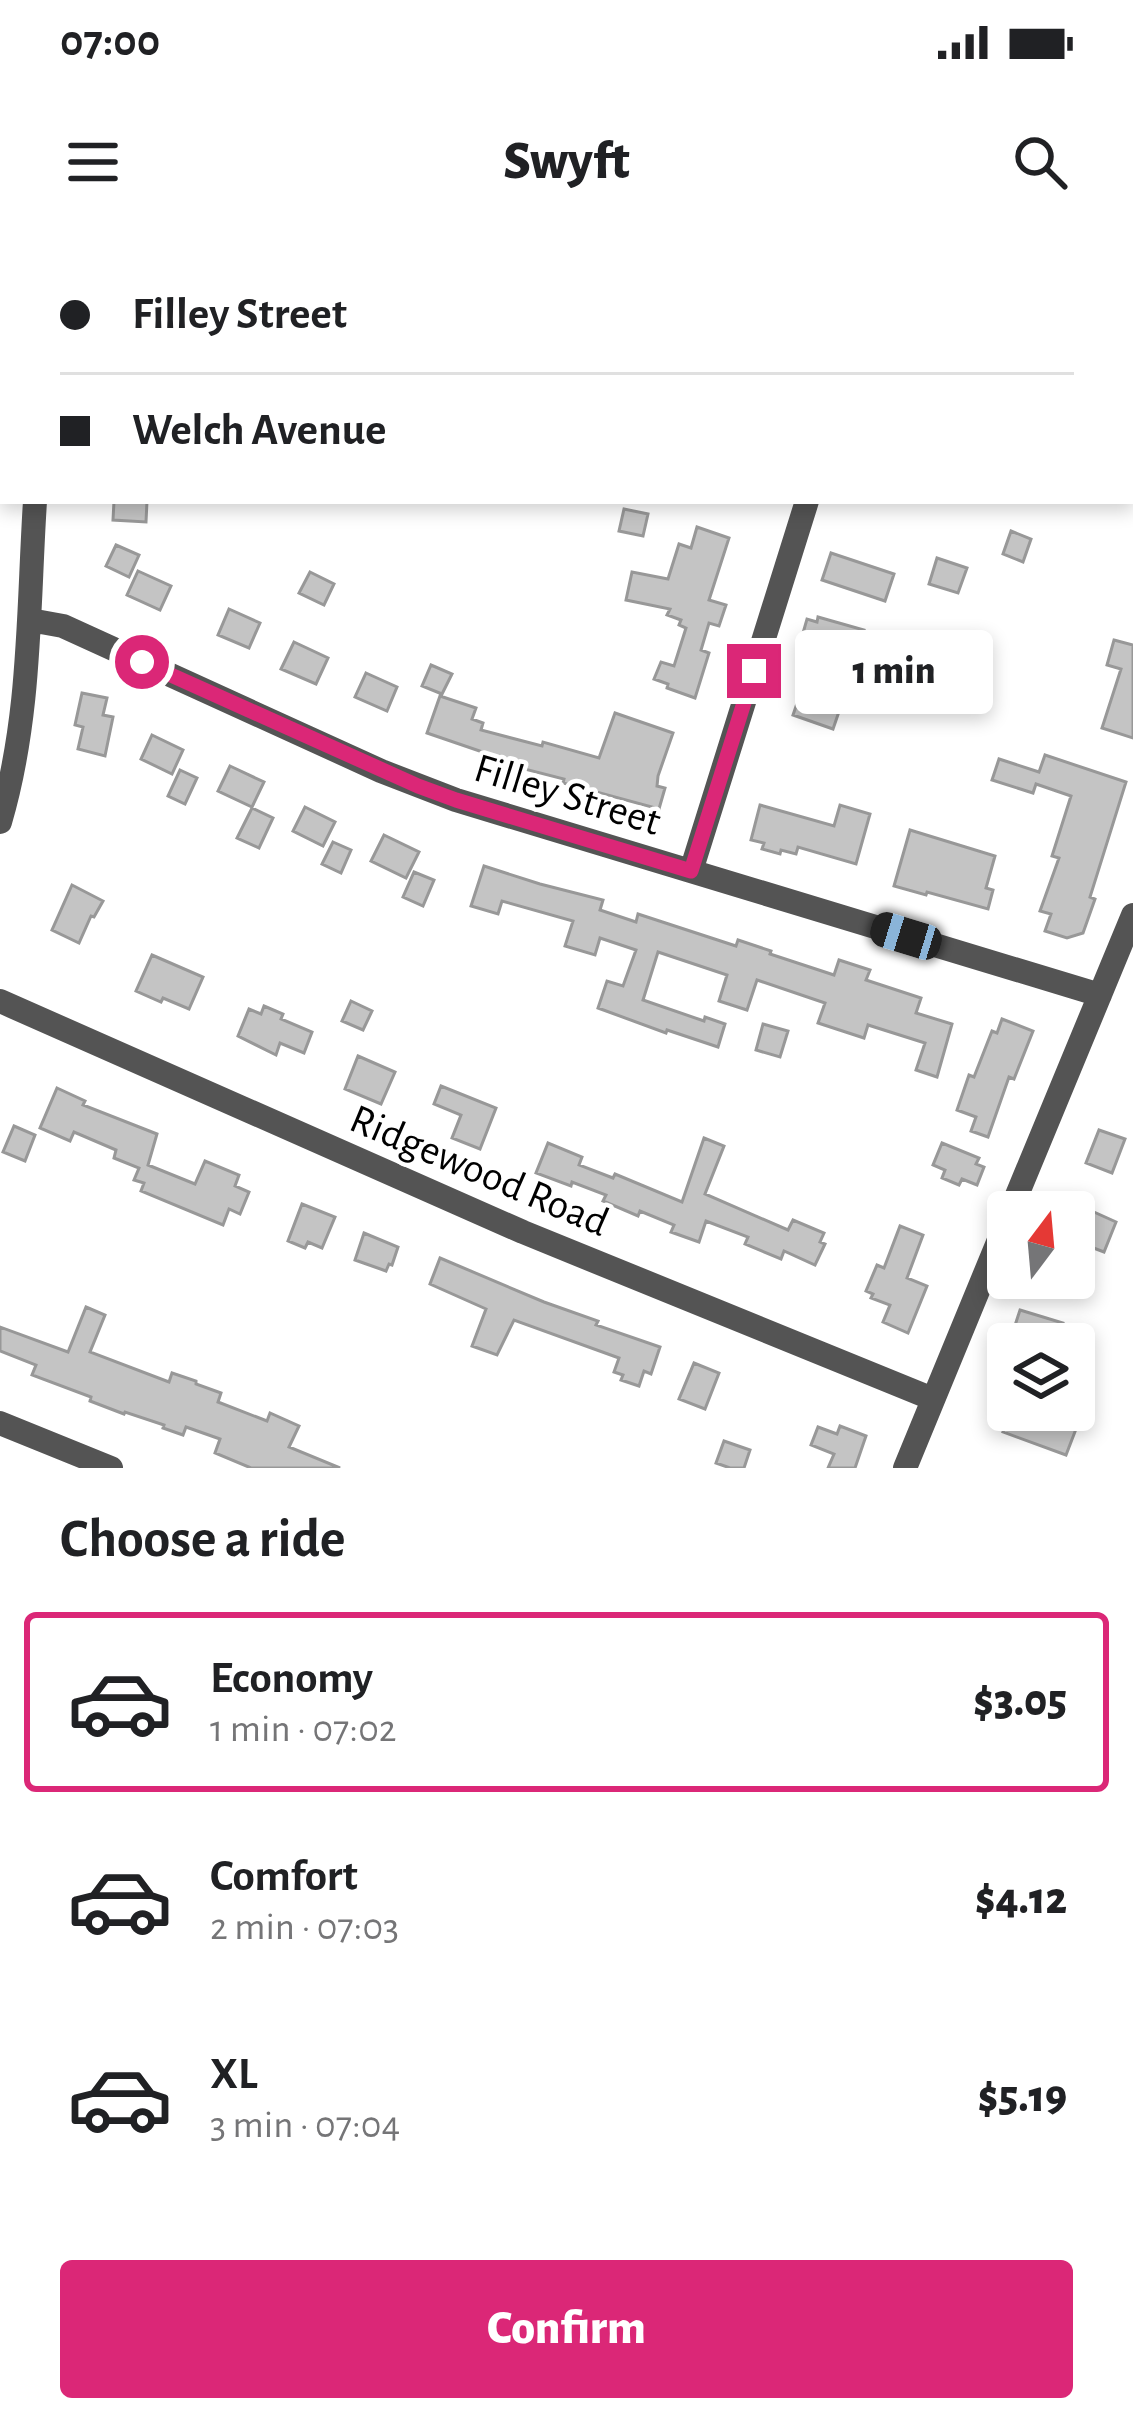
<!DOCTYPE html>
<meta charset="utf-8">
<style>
body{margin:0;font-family:"Alegreya Sans",sans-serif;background:#f2f2f2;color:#202124;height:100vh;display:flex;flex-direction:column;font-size:45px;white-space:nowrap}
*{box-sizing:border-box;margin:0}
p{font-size:39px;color:#757577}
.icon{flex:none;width:66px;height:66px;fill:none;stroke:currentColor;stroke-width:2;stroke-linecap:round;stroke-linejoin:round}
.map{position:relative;height:1228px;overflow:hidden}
.drawer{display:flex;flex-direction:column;background:#fff;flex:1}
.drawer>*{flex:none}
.top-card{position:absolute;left:0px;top:0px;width:1134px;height:264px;box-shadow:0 6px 18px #0003;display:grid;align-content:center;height:264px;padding:0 60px;background:#fff}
.needle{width:78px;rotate:16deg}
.tools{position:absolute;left:987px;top:951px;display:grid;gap:24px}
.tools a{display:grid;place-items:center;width:108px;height:108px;border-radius:12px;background:#fff;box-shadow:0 6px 18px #0003;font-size:60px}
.end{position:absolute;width:54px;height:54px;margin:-27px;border:15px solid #db2777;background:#fff;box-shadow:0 0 0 6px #fff}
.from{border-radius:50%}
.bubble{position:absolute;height:84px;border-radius:12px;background:#fff;box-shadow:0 6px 18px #0003;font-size:39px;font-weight:800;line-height:84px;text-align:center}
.car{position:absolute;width:36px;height:72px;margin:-36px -18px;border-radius:15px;box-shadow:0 0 9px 3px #0007;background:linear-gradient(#222 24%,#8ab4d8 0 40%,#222 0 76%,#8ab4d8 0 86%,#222 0)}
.top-card b{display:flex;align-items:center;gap:42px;height:114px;font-size:45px}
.top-card b+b{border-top:3px solid #e0e0e0}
.top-card i{width:30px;height:30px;background:#202124}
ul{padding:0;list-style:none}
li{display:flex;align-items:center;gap:36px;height:180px;margin:0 24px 18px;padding:0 36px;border:6px solid transparent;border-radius:12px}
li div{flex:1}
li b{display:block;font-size:45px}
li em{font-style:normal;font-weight:800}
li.on{border-color:#db2777}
li>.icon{width:108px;height:108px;stroke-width:1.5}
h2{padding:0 60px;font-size:54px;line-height:144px}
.primary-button{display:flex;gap:24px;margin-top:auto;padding:24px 60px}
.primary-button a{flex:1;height:138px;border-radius:12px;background:#db2777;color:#fff;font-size:48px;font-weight:800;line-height:138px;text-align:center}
.status{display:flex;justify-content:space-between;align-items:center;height:84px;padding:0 60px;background:#fff;direction:ltr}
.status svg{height:33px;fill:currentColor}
header{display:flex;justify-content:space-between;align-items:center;height:156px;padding:0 60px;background:#fff;font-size:54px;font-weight:800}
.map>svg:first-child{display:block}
.building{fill:#c4c4c4;stroke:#989898;stroke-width:3}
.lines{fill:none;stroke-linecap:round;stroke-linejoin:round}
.street{stroke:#545454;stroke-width:24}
.route{stroke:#db2777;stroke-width:15}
.labels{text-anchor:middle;stroke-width:9;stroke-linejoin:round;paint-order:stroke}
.street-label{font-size:42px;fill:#000;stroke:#fff}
</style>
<div class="status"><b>07:00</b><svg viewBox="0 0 49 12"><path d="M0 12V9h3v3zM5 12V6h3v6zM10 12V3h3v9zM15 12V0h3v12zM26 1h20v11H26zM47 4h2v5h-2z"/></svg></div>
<header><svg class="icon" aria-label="menu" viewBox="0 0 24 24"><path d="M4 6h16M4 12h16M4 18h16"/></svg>Swyft<svg class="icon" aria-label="search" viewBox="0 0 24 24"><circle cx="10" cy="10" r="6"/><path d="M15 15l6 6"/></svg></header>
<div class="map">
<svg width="1133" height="1228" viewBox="0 0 1133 1228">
<rect width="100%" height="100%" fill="#fff"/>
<path class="building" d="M114,261H147L146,282L113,280Z
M624,269L648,274L643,296L619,291Z
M697,287L729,298L709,360L726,365L719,386L709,383L701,410L709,413L695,458L667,448L668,444L654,439L661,422L674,426L686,388L679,385L681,380L667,375L670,369L626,360L632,332L668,339L679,304L691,308Z
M1011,291L1031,299L1023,322L1003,314Z
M116,305L139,315L129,337L106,326Z
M831,313L894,334L885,361L822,340Z
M937,318L967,328L958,353L929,344Z
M138,331L171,346L160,370L127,355Z
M310,332L334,344L324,365L299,353Z
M229,369L260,383L249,408L218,395Z
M818,377L864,390L857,415L847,412L844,422L808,411L811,403L801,400L807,379L817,382Z
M1114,400L1133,405V498L1102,488L1121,429L1107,425Z
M294,402L328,418L316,444L281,429Z
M431,425L452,434L442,454L422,446Z
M366,433L397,447L387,471L355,457Z
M803,446L843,460L833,489L793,475Z
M82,453L107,458L103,475L113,477L105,516L78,509L83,487L75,485Z
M440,456L476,468L472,479L483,483L481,490L542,506L543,502L599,518L615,473L673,493L658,536L657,546L665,548L659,569L563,543L564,539L505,524L506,520L427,493Z
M152,495L183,510L172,534L141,519Z
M1045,515L1126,542L1090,657L1095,659L1083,693L1067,698L1045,691L1051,674L1040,671L1059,618L1052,616L1071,556L1036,544L1033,553L992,540L999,519L1039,532Z
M230,526L264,542L252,567L218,551Z
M180,530L197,538L185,564L168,556Z
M760,565L834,586L840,565L870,574L856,624L798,607L796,614L781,610L780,614L762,609L764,603L751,600Z
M305,567L335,582L323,606L293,591Z
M252,568L273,578L259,608L237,598Z
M910,590L995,616L986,648L993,650L988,669L927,652L926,655L894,646Z
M384,595L419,612L406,638L371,621Z
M333,602L351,610L341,633L322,624Z
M484,626L540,644L603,660L600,670L636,682L638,674L736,706L738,700L771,711L770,714L834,735L839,720L870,730L866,740L921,758L916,773L952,784L937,837L916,830L925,803L868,785L864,798L818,783L825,763L757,740L747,770L719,761L727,735L658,712L643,760L704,781L705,777L725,784L718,807L667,790L666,793L598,768L607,741L623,746L636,710L600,698L595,715L565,706L573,681L502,661L498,674L471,666Z
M414,632L434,640L423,666L403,657Z
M72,645L103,661L94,677L91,676L79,703L52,690Z
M152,715L203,737L189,769L163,758L161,762L136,751Z
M351,761L372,771L363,790L342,781Z
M264,766L283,774L281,779L312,792L304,813L280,803L276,815L238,796L249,769L261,774Z
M1002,779L1033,791L1014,839L1009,837L988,897L971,891L976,877L957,870L969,835L974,837L992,791L997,793Z
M763,784L788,791L780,817L756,810Z
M358,816L395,832L381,864L345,849Z
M441,846L496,868L480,909L452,898L461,875L434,864Z
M57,848L85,861L83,865L157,894L148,925L195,944L205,921L239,935L235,946L249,952L240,974L229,969L223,985L141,951L144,943L134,940L139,928L114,918L116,910L74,892L70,901L40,888Z
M14,886L35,895L25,921L3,912Z
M1099,890L1125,899L1112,933L1086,923Z
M704,898L724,906L705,954L788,990L793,980L824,993L820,1002L825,1004L815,1025L784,1011L781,1019L745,1004L748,997L706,981L699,1002L671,992L674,985L640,971L638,976L603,961L606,955L572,942L571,946L536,933L548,903L582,917L579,925L613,938L615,934L682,962Z
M942,903L979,918L976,924L984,927L977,945L962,939L959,945L942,938L945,930L933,925Z
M1074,963L1116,982L1104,1012L1091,1007L1075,1046Z
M302,964L335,977L322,1008L308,1002L305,1008L288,1001Z
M900,986L923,995L907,1038L927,1046L908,1093L883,1082L890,1065L871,1058L873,1054L866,1051L877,1025L884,1028Z
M364,993L398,1007L392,1025L389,1024L386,1031L355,1020Z
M440,1018L544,1062L598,1081L596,1085L660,1107L651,1134L644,1131L639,1146L621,1140L623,1135L614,1132L619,1118L514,1080L497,1115L472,1106L486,1069L430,1044Z
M86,1067L105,1075L90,1112L169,1142L172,1133L196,1141V1144L221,1153L218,1162L267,1181L270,1173L299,1186L289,1207L340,1228H251L215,1213L220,1199L186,1187L183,1195L163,1188L164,1185L125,1172L124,1174L90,1161L91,1157L32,1135L36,1125L0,1111V1087L68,1112Z
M1020,1070L1063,1083L1062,1088L1076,1104H1009Z
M694,1123L719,1133L705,1169L679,1159Z
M1012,1170H1020L1046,1181L1050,1170H1064L1081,1176L1066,1215L1003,1192Z
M840,1186L866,1196L855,1228H828L834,1214L811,1205L818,1187L837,1194Z
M724,1201L750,1210L744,1228H730L716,1223Z"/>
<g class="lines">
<path class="street" d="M80,3V0
M888,3L889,0
M1131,188L1133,189
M30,380L63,386L381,531L456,560L1100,755
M0,582C31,477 28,369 35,261
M691,631L807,261
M0,761L523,992L933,1159
M1010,972L1133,675
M0,1183L111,1228
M905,1228L1008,978"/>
</g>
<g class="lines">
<path class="route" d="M142,422L418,546L456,560L691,631L754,431"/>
</g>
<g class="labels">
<g class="street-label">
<text transform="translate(568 553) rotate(17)" y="15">Filley Street</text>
<text transform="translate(480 929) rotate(23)" y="15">Ridgewood Road</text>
</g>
</g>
</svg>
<div class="tools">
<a><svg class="needle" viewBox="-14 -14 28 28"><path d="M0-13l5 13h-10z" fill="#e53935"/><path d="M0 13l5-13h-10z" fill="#757577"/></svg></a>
<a><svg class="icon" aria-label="layers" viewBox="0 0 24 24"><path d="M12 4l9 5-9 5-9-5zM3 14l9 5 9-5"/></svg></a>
</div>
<i class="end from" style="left:142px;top:422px"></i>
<i class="end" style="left:754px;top:431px"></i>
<div class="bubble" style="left:795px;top:390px;width:198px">1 min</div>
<i class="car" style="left:906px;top:696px;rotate:287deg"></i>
<div class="top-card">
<b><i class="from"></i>Filley Street</b>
<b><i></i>Welch Avenue</b>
</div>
</div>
<section class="drawer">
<h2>Choose a ride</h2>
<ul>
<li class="on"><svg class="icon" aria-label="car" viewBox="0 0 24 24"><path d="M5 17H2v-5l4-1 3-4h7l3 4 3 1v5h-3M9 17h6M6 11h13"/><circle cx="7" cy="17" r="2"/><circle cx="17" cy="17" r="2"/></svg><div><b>Economy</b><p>1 min · 07:02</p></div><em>$3.05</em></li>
<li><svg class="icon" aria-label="car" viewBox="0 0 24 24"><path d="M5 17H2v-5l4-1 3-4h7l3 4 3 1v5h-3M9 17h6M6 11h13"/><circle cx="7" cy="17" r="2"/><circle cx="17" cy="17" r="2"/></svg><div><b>Comfort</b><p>2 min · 07:03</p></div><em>$4.12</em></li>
<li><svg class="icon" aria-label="car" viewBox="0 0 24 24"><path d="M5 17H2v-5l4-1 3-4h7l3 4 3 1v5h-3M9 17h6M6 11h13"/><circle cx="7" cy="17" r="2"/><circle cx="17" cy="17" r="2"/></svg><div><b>XL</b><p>3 min · 07:04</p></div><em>$5.19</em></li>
</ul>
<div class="primary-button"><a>Confirm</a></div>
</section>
